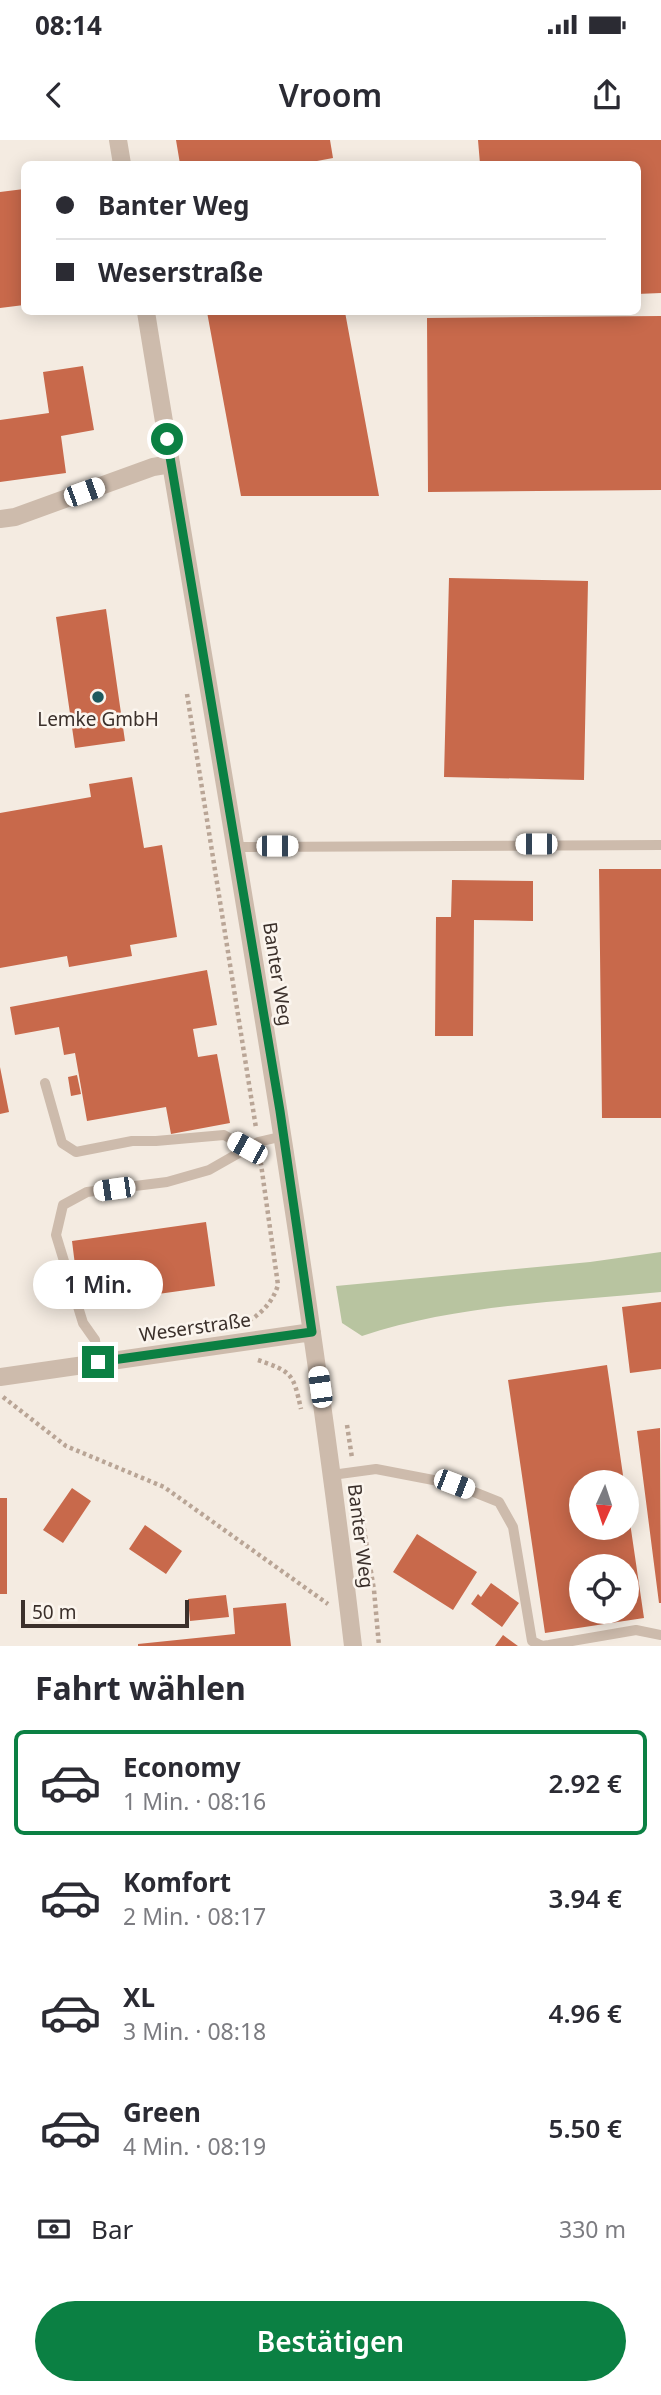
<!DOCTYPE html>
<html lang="de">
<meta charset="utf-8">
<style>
body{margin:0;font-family:"Noto Sans",sans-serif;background:#f2f2f3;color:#2b2b33;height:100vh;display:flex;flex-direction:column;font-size:26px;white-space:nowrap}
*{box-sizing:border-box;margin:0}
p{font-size:23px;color:#7c7c81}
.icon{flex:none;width:38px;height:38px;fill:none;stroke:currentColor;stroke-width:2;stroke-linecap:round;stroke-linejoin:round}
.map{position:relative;height:1506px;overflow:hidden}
.details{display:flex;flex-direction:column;background:#fff;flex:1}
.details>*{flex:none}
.top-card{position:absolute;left:21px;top:21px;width:620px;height:154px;border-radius:10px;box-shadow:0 4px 18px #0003;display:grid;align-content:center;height:154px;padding:0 35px;background:#fff}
.needle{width:46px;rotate:183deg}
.fabs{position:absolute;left:569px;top:1330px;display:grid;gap:14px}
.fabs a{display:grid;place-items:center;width:70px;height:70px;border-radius:50%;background:#fff;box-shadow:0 4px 18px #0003;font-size:35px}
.scale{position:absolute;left:21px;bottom:18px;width:168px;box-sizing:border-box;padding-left:7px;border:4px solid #3b302b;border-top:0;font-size:19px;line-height:24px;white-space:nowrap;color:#3b302b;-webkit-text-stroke:5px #fbf5ee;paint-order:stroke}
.end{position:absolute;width:32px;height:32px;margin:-16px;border:9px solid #0b8043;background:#fff;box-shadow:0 0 0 4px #fff}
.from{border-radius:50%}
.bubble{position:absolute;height:49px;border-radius:24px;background:#fff;box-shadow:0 4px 18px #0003;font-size:23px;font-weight:600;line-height:49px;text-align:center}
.car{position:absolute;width:21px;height:42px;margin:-21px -10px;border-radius:9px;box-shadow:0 0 5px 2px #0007;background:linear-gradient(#fff 24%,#345 0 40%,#fff 0 76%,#345 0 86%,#fff 0)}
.top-card b{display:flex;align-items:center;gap:24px;height:66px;font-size:26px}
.top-card b+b{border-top:2px solid #e1e1e2}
.top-card i{width:18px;height:18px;background:#2b2b33}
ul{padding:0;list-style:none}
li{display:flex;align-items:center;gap:21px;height:105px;margin:0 14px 10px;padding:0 21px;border:4px solid transparent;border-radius:10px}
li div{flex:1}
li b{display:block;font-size:26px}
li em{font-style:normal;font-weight:600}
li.current{border-color:#0b8043}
li>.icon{width:63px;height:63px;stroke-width:1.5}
h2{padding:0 35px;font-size:32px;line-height:84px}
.pay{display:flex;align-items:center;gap:18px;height:77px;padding:0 35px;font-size:26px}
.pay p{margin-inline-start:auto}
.button{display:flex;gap:14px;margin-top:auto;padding:14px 35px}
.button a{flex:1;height:80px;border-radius:42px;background:#0b8043;color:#fff;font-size:28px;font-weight:600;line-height:80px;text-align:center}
.status{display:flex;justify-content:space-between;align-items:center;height:49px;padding:0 35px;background:#fff;direction:ltr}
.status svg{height:19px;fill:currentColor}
header{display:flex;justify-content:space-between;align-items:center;height:91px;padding:0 35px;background:#fff;font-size:32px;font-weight:600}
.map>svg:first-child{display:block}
.green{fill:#b8c4a0}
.building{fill:#c8694b;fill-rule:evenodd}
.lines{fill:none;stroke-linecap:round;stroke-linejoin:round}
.path{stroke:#b9a596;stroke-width:4.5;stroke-dasharray:3.5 3.5;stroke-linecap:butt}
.service{stroke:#cdbbac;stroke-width:10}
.minor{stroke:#cdbbac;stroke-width:18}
.tertiary{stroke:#cdbbac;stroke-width:18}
.route{stroke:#0b8043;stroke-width:9}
.poi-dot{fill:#1f5a5e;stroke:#fbf5ee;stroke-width:2.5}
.labels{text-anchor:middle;stroke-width:5;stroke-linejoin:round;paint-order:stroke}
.poi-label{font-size:19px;fill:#3b302b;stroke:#fbf5ee}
.street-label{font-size:19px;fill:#3b302b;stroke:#fbf5ee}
</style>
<div class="status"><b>08:14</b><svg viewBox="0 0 49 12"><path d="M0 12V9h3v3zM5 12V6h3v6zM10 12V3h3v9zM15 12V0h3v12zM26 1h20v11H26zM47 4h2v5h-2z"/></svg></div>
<header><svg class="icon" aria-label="back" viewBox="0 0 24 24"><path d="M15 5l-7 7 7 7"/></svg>Vroom<svg class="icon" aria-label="share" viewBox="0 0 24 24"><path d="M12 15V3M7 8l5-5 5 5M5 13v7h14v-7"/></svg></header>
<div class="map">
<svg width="661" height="1506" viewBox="0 0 661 1506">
<rect width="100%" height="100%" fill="#f4ebe1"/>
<path class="green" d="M661,1112V1152C561,1162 458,1164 362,1196L342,1183L336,1146L590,1122Z"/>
<path class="building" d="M176,0H330L333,18L317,21L318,24H180Z
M478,0H661V153L637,154V24H480Z
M24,49V165L0,168V52Z
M207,172H345L379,356H241Z
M661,176V350L428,352L427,178Z
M83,226L94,290L61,296L66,333L0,342V280L49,273L43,232Z
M449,438L588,441L584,640L444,637Z
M106,469L125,601L75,608L56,477Z
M132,637L144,708L162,705L177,797L130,805L132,816L69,827L67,816L0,828V673L91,657L89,644Z
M599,729H661V978H602Z
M452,740L533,741V781L474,780L473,896H435L436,777H451Z
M207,830L217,885L193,889L198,917L217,914L230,983L171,994L166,967L87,981L75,913L64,915L59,887L15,895L10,867Z
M0,927L9,972L0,974Z
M77,935L81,954L71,956L68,937Z
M206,1082L215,1146L80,1165L72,1101Z
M661,1162V1229L630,1233L622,1167Z
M607,1225L624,1342H581V1388H626L628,1369L644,1478L545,1493L508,1240ZM581,1426H626V1472H581Z
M660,1288L661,1463H659L637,1291Z
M72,1348L91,1361L63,1403L43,1390Z
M0,1358H7V1454H0Z
M145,1385L182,1411L166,1434L129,1409Z
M417,1394L477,1432L453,1470L393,1432Z
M491,1443L519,1463L502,1487L471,1464L478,1454L481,1457Z
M226,1455L229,1477L190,1481L188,1459Z
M286,1463L291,1506H138V1504L235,1494L233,1468Z
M503,1495L518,1506H495Z"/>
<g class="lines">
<path class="path" d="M187,554L256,988
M249,1181C263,1172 273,1161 278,1145L260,1017
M258,1220C293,1232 293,1234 301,1269
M3,1257L66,1306L164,1347L328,1464
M347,1285L352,1318
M357,1347L374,1450L379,1506"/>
<path class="service" d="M236,707L661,705
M45,943L62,1003L76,1012L132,1001H156L224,995L247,1008
M98,1222L95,1200L83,1183L56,1095L63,1065L87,1052L167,1042L209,1030L258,1002L284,996
M332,1335L376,1329L454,1344L499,1362L513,1387L532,1501L542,1506L549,1505L636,1490L661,1495"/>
<path class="minor" d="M0,379L15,377L153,327L171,324"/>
<path class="tertiary" d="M118,0L122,24
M146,172C218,616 301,1059 353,1506
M0,1237L312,1192"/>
</g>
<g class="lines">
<path class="route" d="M98,1222L312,1192L280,971L167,299"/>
</g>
<circle class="poi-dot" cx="98" cy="557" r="7"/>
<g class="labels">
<g class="poi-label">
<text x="98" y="586">Lemke GmbH</text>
</g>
<g class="street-label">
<text transform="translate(278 834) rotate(81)" y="7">Banter Weg</text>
<text transform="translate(195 1187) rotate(-8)" y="7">Weserstraße</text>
<text transform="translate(361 1396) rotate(83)" y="7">Banter Weg</text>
</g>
</g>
</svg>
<div class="fabs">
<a><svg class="needle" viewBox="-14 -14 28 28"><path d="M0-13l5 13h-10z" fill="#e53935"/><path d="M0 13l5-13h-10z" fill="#7c7c81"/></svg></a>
<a><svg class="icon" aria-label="locate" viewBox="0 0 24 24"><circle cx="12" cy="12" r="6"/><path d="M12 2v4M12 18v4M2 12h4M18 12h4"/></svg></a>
</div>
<div class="scale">50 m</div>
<i class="end from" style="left:167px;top:299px"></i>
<i class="end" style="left:98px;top:1222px"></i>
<div class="bubble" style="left:33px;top:1120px;width:130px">1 Min.</div>
<i class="car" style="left:84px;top:352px;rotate:70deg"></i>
<i class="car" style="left:536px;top:704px;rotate:270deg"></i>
<i class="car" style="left:277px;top:706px;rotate:90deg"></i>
<i class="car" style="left:247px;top:1008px;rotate:299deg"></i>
<i class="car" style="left:114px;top:1049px;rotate:262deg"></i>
<i class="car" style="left:320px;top:1247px;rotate:352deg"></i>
<i class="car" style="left:454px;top:1344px;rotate:111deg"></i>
<div class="top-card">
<b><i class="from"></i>Banter Weg</b>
<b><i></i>Weserstraße</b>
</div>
</div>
<section class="details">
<h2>Fahrt wählen</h2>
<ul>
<li class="current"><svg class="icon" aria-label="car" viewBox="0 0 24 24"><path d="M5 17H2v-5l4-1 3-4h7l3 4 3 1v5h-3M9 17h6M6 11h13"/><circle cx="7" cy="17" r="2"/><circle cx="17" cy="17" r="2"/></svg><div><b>Economy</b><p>1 Min. · 08:16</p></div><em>2.92 €</em></li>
<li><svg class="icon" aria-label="car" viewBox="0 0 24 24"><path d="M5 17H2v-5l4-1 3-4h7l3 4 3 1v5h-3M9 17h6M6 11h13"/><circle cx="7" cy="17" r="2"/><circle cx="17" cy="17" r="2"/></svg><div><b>Komfort</b><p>2 Min. · 08:17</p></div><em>3.94 €</em></li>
<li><svg class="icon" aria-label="car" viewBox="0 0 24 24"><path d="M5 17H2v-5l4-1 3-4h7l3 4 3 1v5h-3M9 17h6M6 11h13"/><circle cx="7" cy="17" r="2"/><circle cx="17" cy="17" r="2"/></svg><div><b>XL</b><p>3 Min. · 08:18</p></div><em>4.96 €</em></li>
<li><svg class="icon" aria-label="car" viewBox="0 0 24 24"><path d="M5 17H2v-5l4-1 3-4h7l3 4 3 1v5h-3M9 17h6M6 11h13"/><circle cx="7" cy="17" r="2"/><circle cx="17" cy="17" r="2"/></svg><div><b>Green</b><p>4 Min. · 08:19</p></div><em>5.50 €</em></li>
</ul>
<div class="pay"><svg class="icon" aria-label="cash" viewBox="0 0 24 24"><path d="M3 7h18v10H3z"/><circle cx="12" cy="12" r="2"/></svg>Bar<p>330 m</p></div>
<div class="button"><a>Bestätigen</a></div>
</section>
